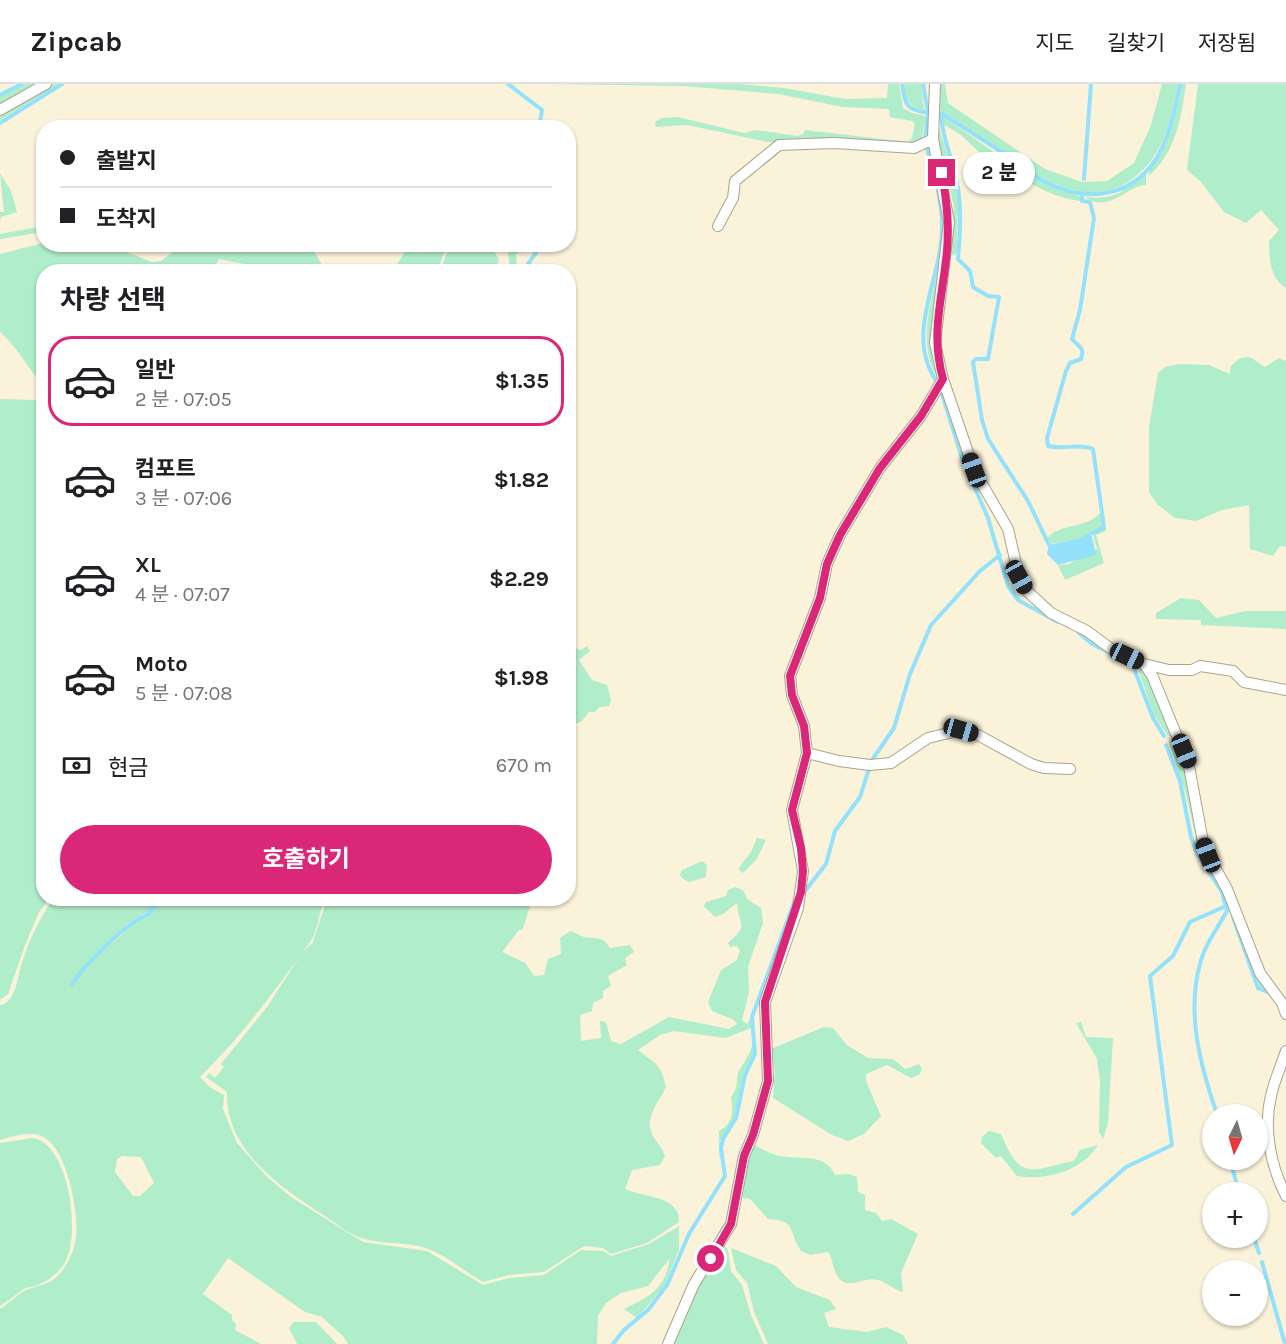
<!DOCTYPE html>
<html lang="ko">
<meta charset="utf-8">
<style>
body{margin:0;font-family:Karla,"Noto Sans KR",sans-serif;background:#f2f2f2;color:#202124;height:100vh;display:flex;flex-direction:column;font-size:22px;white-space:nowrap}
*{box-sizing:border-box;margin:0}
p{font-size:20px;color:#757577}
.icon{flex:none;width:33px;height:33px;fill:none;stroke:currentColor;stroke-width:2;stroke-linecap:round;stroke-linejoin:round}
.map{position:relative;flex:1;overflow:hidden}
.sheet{position:absolute;left:36px;top:180px;width:540px;height:642px;display:flex;flex-direction:column;background:#fff;border-radius:24px;box-shadow:0 2px 4px #0004}
.sheet>*{flex:none}
.guide{position:absolute;left:36px;top:36px;width:540px;height:132px;border-radius:24px;box-shadow:0 2px 4px #0004;display:grid;align-content:center;height:132px;padding:0 24px;background:#fff}
.needle{width:39px;rotate:185deg}
.controls{position:absolute;left:1202px;top:1020px;display:grid;gap:12px}
.controls a{display:grid;place-items:center;width:66px;height:66px;border-radius:50%;background:#fff;box-shadow:0 2px 4px #0004;font-size:30px}
.end{position:absolute;width:27px;height:27px;margin:-14px;border:8px solid #db2777;background:#fff;box-shadow:0 0 0 3px #fff}
.from{border-radius:50%}
.bubble{position:absolute;height:42px;border-radius:21px;background:#fff;box-shadow:0 2px 4px #0004;font-size:20px;font-weight:700;line-height:42px;text-align:center}
.car{position:absolute;width:18px;height:36px;margin:-18px -9px;border-radius:8px;box-shadow:0 0 4px 2px #0007;background:linear-gradient(#222 24%,#8ab4d8 0 40%,#222 0 76%,#8ab4d8 0 86%,#222 0)}
.guide b{display:flex;align-items:center;gap:21px;height:57px;font-size:22px}
.guide b+b{border-top:2px solid #e0e0e0}
.guide i{width:15px;height:15px;background:#202124}
ul{padding:0;list-style:none}
li{display:flex;align-items:center;gap:18px;height:90px;margin:0 12px 9px;padding:0 12px;border:3px solid transparent;border-radius:24px}
li div{flex:1}
li b{display:block;font-size:22px}
li em{font-style:normal;font-weight:700}
li.current{border-color:#db2777}
li>.icon{width:54px;height:54px;stroke-width:1.5}
h2{padding:0 24px;font-size:27px;line-height:72px}
.pay{display:flex;align-items:center;gap:15px;height:66px;padding:0 24px;font-size:22px}
.pay p{margin-inline-start:auto}
.button{display:flex;gap:12px;margin-top:auto;padding:12px 24px}
.button a{flex:1;height:69px;border-radius:36px;background:#db2777;color:#fff;font-size:24px;font-weight:700;line-height:69px;text-align:center}
header{display:flex;align-items:center;gap:36px;box-sizing:border-box;height:84px;padding:0 30px;background:#fff;border-bottom:2px solid #e0e0e0}
header strong{font-size:28px}
nav{display:flex;gap:33px;margin-inline-start:auto;font-size:21px}
.map>svg:first-child{display:block}
.green{fill:#b0edca;fill-rule:evenodd}
.water{fill:#93e1fb}
.lines{fill:none;stroke-linecap:round;stroke-linejoin:round}
.stream{stroke:#93e1fb;stroke-width:4}
.street-casing{stroke:#aba38c;stroke-width:12}
.street{stroke:#fff;stroke-width:10}
.route{stroke:#db2777;stroke-width:8}
</style>
<header>
<strong>Zipcab</strong>
<nav><a>지도</a><a>길찾기</a><a>저장됨</a></nav>
</header>
<div class="map">
<svg width="1286" height="1260" viewBox="0 0 1286 1260">
<rect width="100%" height="100%" fill="#fbf2da"/>
<path class="green" d="M26,0H37L0,22V13Z
M51,0H59L0,36V29Z
M547,0H738L784,4L845,15L887,14L888,0H899L903,24L912,29L926,32L921,59L767,58L687,41L656,43L655,38L661,34L678,33L744,49L756,46L798,52L803,50L805,46L908,58L912,54L915,40L912,37L890,33L889,25L843,23L778,10L683,2Z
M903,0H921L924,26C908,24 906,14 903,0Z
M939,0H945L948,19L1045,85L1082,98L1107,97L1134,79L1151,41L1162,0H1178C1170,39 1163,75 1128,98C1073,133 1011,71 966,43C957,37 948,30 938,27Z
M1182,0H1186C1181,35 1176,67 1149,92V85C1170,60 1176,32 1182,0Z
M1198,0H1286V204C1270,195 1269,173 1269,157L1279,146L1261,126L1246,139L1224,128L1201,98L1187,86Z
M943,33C987,60 1056,124 1111,112C1123,109 1136,98 1146,89V101C1126,102 1109,130 1085,113L1081,112L1080,117C1042,112 1014,88 983,68L981,70L961,51L943,40Z
M938,40L955,97L958,121L957,169L951,172L954,123L939,60Z
M932,58L947,131L935,230L939,297C908,247 946,190 944,136C943,111 935,84 928,60Z
M0,89L11,107L17,128L1,133L0,137V128H4Z
M43,142V148L0,155V150Z
M43,159L120,161L119,165L152,178L161,177L182,161H317L313,166L326,187H267L254,182L219,175L216,180L220,187L44,188L43,301C27,284 18,263 0,248V170Z
M409,161H447L437,187H393Z
M450,161H495L493,166L499,175L495,187H440Z
M513,163H528L516,170L517,187H510L508,168Z
M1250,273L1265,283L1279,274L1286,277V463L1280,462L1273,472L1250,465L1249,421L1222,426L1196,437L1175,434L1158,421L1149,408V343L1158,289L1165,283L1179,280L1209,281L1230,290L1231,282L1240,274Z
M0,315L35,316L43,327L44,814L49,815L39,828L25,861L8,910L0,916Z
M1101,428L1102,443L1082,454L1051,460L1047,454C1062,438 1085,446 1101,428Z
M1106,443V447L1096,451L1104,479L1065,496L1058,481L1069,480L1097,465L1093,451Z
M1181,514L1199,516L1216,534L1245,527H1286V545L1201,541V536L1156,535V529Z
M569,562L581,566L587,562L590,567L579,576L592,596L607,601L611,616L609,622L599,623L595,628H589L581,638L574,640L569,638Z
M1136,579L1143,584L1174,651L1168,652L1154,631Z
M1175,656L1193,708L1201,762L1226,808L1259,890L1272,909L1259,902L1257,893L1248,879L1233,828L1229,825L1223,808L1199,767L1186,710L1169,658Z
M757,754L766,756L756,776L743,789L738,785L751,768Z
M702,777L707,781L706,793L689,798L683,795L680,791L682,786Z
M735,803L743,806L747,815L761,824L763,839L748,883L749,908L742,936L747,940L750,934L751,944L726,954L674,947L660,951L638,966C656,981 660,977 666,1003C660,1016 645,1034 651,1047C654,1057 662,1062 665,1072L660,1081L632,1086L625,1105C643,1114 680,1111 679,1138L647,1159L611,1170L603,1164L584,1162L544,1188L509,1191L483,1198C465,1188 448,1172 428,1165C409,1157 385,1161 365,1155C351,1152 337,1140 325,1132C281,1104 225,1066 227,1008L206,993L209,989L215,994L224,983L221,980L267,923L302,869L313,858L327,815H532L523,845L518,847L502,868L525,879L534,892L544,891L548,875L561,870L560,854L570,847C575,848 580,852 584,853C597,855 603,852 610,864L630,861L634,868L625,874L627,881L608,892L611,902L603,907V914L593,919L592,927L580,931L581,957L601,954L600,937L606,938L611,957L621,960L669,933L729,945L737,940L734,936L712,927L708,918L721,886L737,876L740,867L737,862L730,863L728,859C750,840 739,844 737,819L723,830L715,833L704,822L706,818L726,812L728,806Z
M54,814L168,815L151,822L148,828C132,834 74,886 71,902L91,877L140,835L149,831L153,825L173,815H325C318,828 319,846 310,858C276,905 242,952 200,993L211,1004L224,1011L223,1025L237,1059L267,1093L291,1113L363,1158L427,1167L483,1201L509,1194L544,1191L581,1166L603,1167L611,1172L649,1160L679,1142V1165L665,1201L637,1234L624,1225C651,1212 665,1205 670,1174L648,1202L621,1209L606,1219L598,1232L597,1260H348L343,1252L322,1233L305,1228L228,1174L203,1210L232,1231V1236L236,1240L235,1246L261,1260H0V1225C8,1220 18,1210 26,1206C40,1201 53,1200 62,1187C69,1177 75,1165 76,1153C79,1129 67,1061 41,1052C30,1047 11,1053 0,1056V921L5,920C17,910 17,896 21,882C28,859 39,834 54,814ZM122,1072L141,1073L154,1099L140,1112H133L115,1088L117,1075Z
M1081,938L1086,953L1113,954L1108,1039L1103,1055L1099,1048L1100,997L1097,975L1076,939Z
M824,943L833,944L847,961L868,974L893,975L905,985L919,980L922,985L919,991L911,994L887,981L866,990V997L881,1032L864,1050L848,1057L832,1051L773,1014L775,988L771,965Z
M753,957V970L743,991L735,1034L721,1055L719,1076V1047C734,1039 733,1028 731,1013C741,999 734,997 739,987C745,976 751,970 753,957Z
M989,1047L1001,1050C1022,1100 1031,1085 1074,1077L1080,1066L1098,1061C1082,1087 1046,1097 1017,1092L1001,1072L996,1074L981,1059L982,1053Z
M32,1054C69,1058 82,1152 64,1180C57,1190 47,1198 35,1202C31,1203 26,1203 22,1206C15,1211 8,1217 0,1222V1059Z
M753,1060C761,1065 770,1070 780,1072C799,1076 825,1068 835,1091L849,1090L857,1093L858,1108L865,1111V1126L876,1129L882,1137L891,1135L918,1150L901,1189L903,1208C893,1206 887,1198 878,1196C862,1191 846,1210 836,1189C832,1182 833,1175 828,1168L810,1171L801,1167C787,1146 798,1137 768,1135L750,1115L743,1114L745,1079Z
M724,1161L728,1166L731,1187L742,1201L751,1231L764,1260H673L690,1213Z
M731,1164L776,1182L796,1203L830,1216L836,1225L824,1229L829,1243L867,1248L886,1243L903,1251L908,1260H768L754,1228L747,1199L736,1186Z
M294,1238H316L337,1260H297L289,1244Z"/>
<path class="water" d="M1091,448L1096,471L1058,481L1047,470L1049,461L1081,454Z"/>
<g class="lines">
<path class="stream" d="M508,0L542,26L539,44
M902,0C906,22 905,25 928,29
M923,0L928,29L925,56
M0,11L22,0
M941,30C942,55 953,75 957,99C962,125 960,150 958,175L970,187L973,203L988,212L999,213L988,275H976L973,278L982,336L988,355L1028,417L1049,461
M942,30C968,46 994,63 1020,80C1027,85 1034,92 1042,96C1086,121 1137,114 1161,66C1171,45 1176,23 1180,0
M0,39L62,0
M927,65C934,89 942,116 942,142C943,194 903,249 937,298
M1084,95L1091,0
M1082,113V117L1090,118L1094,134L1080,226L1072,255C1079,263 1085,263 1081,275L1070,279L1066,287L1047,354L1048,362C1063,366 1079,359 1093,365L1104,443L1093,449
M527,188L528,180L542,160
M941,307L962,374L988,434L1008,502L1018,516L1058,538
M1078,548L1092,560L1106,567
M1132,579L1153,634L1164,652
M1166,661L1180,697L1191,753L1198,771L1222,808L1227,827C1218,843 1204,862 1200,880C1186,930 1201,984 1217,1030
M872,676L894,644L910,590L931,541L980,487L1000,471
M805,807L826,780L835,747L860,713L869,685
M1233,833L1258,904L1272,910
M72,900C86,879 126,839 149,830L152,824L171,814
M1230,1076L1239,1108
M1073,1130L1126,1083L1172,1061L1150,892L1173,872L1190,838L1226,822
M1254,1154L1259,1169
M1262,1178L1285,1260
M613,1260L624,1246L648,1226L667,1201L689,1150L725,1092L721,1064L723,1055L736,1034L745,991L755,970L752,933L796,813"/>
<g class="street-casing">
<path id="street" d="M935,0L933,55L949,138L935,259L943,295L974,386L1008,445L1019,493L1027,507L1051,529L1087,547L1110,564L1144,580L1152,591L1189,682L1203,758L1208,771L1227,805L1260,889L1282,919L1286,930
M0,26L46,0
M718,142L733,114L735,97L779,61L834,59L914,64L933,55
M1144,580L1169,586H1192L1200,582L1233,587L1244,598L1286,606
M807,669L839,677L870,681L891,679L928,654L961,646L978,651L1031,680L1044,684L1070,685
M1286,967C1281,982 1274,997 1271,1012C1263,1045 1271,1083 1286,1112
M668,1260L694,1200L731,1140L744,1072L753,1051L768,997L765,918L798,824L803,787L792,726L807,669L804,642L792,611L790,592L820,514L827,480L840,451L880,384L921,332L943,295"/>
</g>
<use href="#street" class="street"/>
</g>
<g class="lines">
<path class="route" d="M711,1175L731,1140L744,1072L753,1051L768,997L765,918L801,808L803,787L801,764L792,726L807,669L804,642L792,611L790,592L820,514L827,480L840,451L880,384L921,332L943,295C931,251 941,220 946,176C950,146 947,119 942,89"/>
</g>
</svg>
<div class="controls">
<a><svg class="needle" viewBox="-14 -14 28 28"><path d="M0-13l5 13h-10z" fill="#e53935"/><path d="M0 13l5-13h-10z" fill="#757577"/></svg></a>
<a>+</a>
<a>−</a>
</div>
<i class="end from" style="left:711px;top:1175px"></i>
<i class="end" style="left:942px;top:89px"></i>
<div class="bubble" style="left:963px;top:68px;width:72px">2 분</div>
<i class="car" style="left:974px;top:386px;rotate:340deg"></i>
<i class="car" style="left:1019px;top:493px;rotate:151deg"></i>
<i class="car" style="left:1127px;top:572px;rotate:115deg"></i>
<i class="car" style="left:961px;top:646px;rotate:106deg"></i>
<i class="car" style="left:1184px;top:667px;rotate:158deg"></i>
<i class="car" style="left:1208px;top:771px;rotate:339deg"></i>
<div class="guide">
<b><i class="from"></i>출발지</b>
<b><i></i>도착지</b>
</div>
<section class="sheet">
<h2>차량 선택</h2>
<ul>
<li class="current"><svg class="icon" aria-label="car" viewBox="0 0 24 24"><path d="M5 17H2v-5l4-1 3-4h7l3 4 3 1v5h-3M9 17h6M6 11h13"/><circle cx="7" cy="17" r="2"/><circle cx="17" cy="17" r="2"/></svg><div><b>일반</b><p>2 분 · 07:05</p></div><em>$1.35</em></li>
<li><svg class="icon" aria-label="car" viewBox="0 0 24 24"><path d="M5 17H2v-5l4-1 3-4h7l3 4 3 1v5h-3M9 17h6M6 11h13"/><circle cx="7" cy="17" r="2"/><circle cx="17" cy="17" r="2"/></svg><div><b>컴포트</b><p>3 분 · 07:06</p></div><em>$1.82</em></li>
<li><svg class="icon" aria-label="car" viewBox="0 0 24 24"><path d="M5 17H2v-5l4-1 3-4h7l3 4 3 1v5h-3M9 17h6M6 11h13"/><circle cx="7" cy="17" r="2"/><circle cx="17" cy="17" r="2"/></svg><div><b>XL</b><p>4 분 · 07:07</p></div><em>$2.29</em></li>
<li><svg class="icon" aria-label="car" viewBox="0 0 24 24"><path d="M5 17H2v-5l4-1 3-4h7l3 4 3 1v5h-3M9 17h6M6 11h13"/><circle cx="7" cy="17" r="2"/><circle cx="17" cy="17" r="2"/></svg><div><b>Moto</b><p>5 분 · 07:08</p></div><em>$1.98</em></li>
</ul>
<div class="pay"><svg class="icon" aria-label="cash" viewBox="0 0 24 24"><path d="M3 7h18v10H3z"/><circle cx="12" cy="12" r="2"/></svg>현금<p>670 m</p></div>
<div class="button"><a>호출하기</a></div>
</section>
</div>
